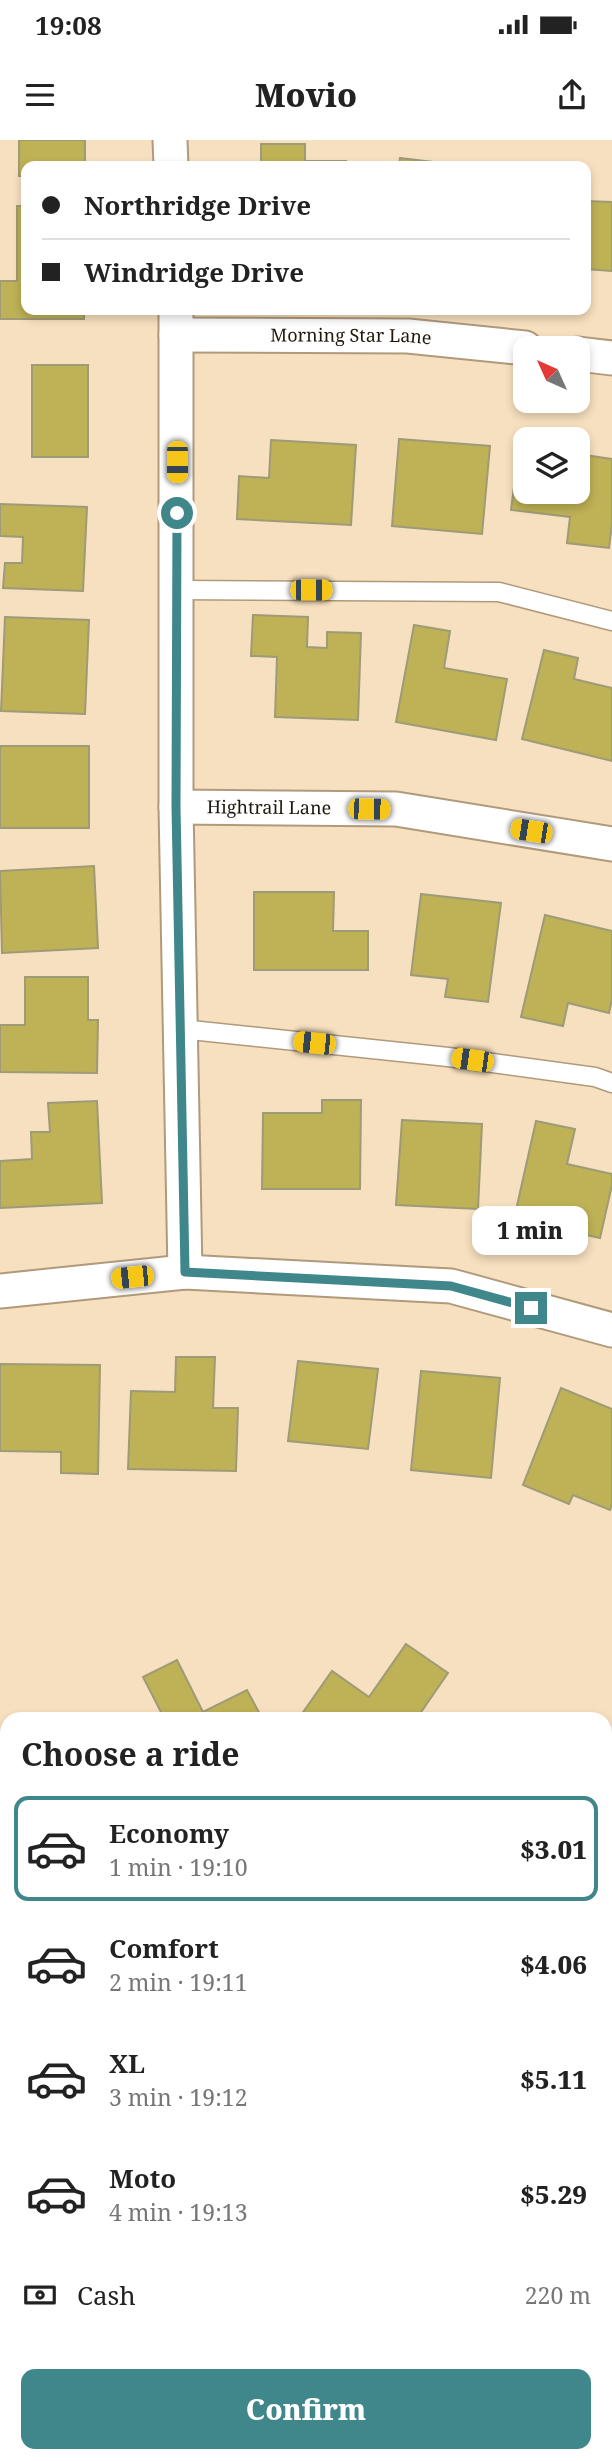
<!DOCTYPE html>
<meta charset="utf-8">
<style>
body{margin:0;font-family:"Noto Serif",serif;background:#f6f6f6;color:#222;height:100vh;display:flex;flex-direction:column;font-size:26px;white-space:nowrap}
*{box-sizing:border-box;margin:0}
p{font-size:23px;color:#767676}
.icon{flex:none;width:38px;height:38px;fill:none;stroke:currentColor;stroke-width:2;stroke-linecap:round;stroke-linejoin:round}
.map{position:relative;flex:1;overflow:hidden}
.details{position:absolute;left:0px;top:1572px;width:612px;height:751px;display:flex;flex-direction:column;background:#fff;border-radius:21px 21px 0 0;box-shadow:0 4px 10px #0003}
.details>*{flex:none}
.guide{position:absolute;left:21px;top:21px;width:570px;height:154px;border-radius:14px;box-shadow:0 4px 10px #0003;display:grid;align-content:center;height:154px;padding:0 21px;background:#fff}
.needle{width:46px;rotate:315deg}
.controls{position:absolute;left:513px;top:196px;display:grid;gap:14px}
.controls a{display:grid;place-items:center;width:77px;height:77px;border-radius:14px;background:#fff;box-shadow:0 4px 10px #0003;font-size:35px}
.end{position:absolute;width:32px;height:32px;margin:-16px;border:9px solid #3f878a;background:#fff;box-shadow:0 0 0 4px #fff}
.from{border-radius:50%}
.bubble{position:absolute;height:49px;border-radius:14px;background:#fff;box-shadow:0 4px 10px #0003;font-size:23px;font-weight:800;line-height:49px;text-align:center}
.car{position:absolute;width:21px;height:42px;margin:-21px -10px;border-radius:9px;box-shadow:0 0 5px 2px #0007;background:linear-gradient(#f5c518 24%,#345 0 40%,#f5c518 0 76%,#345 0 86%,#f5c518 0)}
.guide b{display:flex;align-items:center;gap:24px;height:66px;font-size:26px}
.guide b+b{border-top:2px solid #e0e0e0}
.guide i{width:18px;height:18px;background:#222}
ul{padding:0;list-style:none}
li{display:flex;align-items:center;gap:21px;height:105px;margin:0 14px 10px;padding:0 7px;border:4px solid transparent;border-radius:14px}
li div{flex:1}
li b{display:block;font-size:26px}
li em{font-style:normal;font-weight:800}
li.current{border-color:#3f878a}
li>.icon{width:63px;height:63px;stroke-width:1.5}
h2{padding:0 21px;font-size:32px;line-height:84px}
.pay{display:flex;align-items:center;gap:18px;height:77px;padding:0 21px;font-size:26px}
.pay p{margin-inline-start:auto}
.primary-button{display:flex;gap:14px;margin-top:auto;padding:14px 21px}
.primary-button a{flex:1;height:80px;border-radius:14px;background:#3f878a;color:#fff;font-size:28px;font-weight:800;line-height:80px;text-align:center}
.status{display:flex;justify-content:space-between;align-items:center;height:49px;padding:0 35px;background:#fff;direction:ltr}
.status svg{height:19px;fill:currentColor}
header{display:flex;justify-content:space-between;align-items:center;height:91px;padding:0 21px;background:#fff;font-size:32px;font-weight:800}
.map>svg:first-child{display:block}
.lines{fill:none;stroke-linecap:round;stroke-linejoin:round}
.stream{stroke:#95b260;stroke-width:10}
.building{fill:#bfb155;stroke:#9f9a77;stroke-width:2}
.lane-casing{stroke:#b09a7b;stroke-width:21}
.street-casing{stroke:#b09a7b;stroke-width:37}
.lane{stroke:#fff;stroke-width:18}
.street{stroke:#fff;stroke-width:33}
.route{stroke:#3f878a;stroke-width:9}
.labels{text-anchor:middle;stroke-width:5;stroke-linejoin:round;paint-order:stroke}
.street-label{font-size:18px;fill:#20180c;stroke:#fdefdb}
</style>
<div class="status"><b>19:08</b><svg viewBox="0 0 49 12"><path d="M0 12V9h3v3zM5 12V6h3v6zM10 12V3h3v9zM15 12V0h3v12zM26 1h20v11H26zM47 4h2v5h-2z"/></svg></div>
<header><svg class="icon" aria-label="menu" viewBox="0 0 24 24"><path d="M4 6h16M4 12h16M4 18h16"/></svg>Movio<svg class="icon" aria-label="share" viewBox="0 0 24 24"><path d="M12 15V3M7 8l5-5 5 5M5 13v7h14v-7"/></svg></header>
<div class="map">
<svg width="612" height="2321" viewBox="0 0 612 2321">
<rect width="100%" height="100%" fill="#f7e0bf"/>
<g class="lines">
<path class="stream" d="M0,2111L7,2121
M58,2315L59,2321"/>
</g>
<path class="building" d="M19,0H85V26H26V36H19Z
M261,4H305V21H346V26H261Z
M400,18L441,23V26H399Z
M586,61L612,62V131L586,129Z
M17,66H26V170H84V179H0V141H17Z
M32,225H88V317H32Z
M399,299L490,306L482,394L392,386Z
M271,300L356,305L351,385L237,379L239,336L269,338Z
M519,307L525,308V352H578V314L612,319V384L609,408L567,403L570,377L511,370Z
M0,364L87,367L83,451L3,448L5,423H22L23,397L0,396Z
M253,475L308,477L307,507L327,508V492L361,493L358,580L275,577L277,517L251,516Z
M5,477L89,480L85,574L1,571Z
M414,485L450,491L444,528L507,539L496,600L396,582Z
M544,510L578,518L574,539L612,548V621L522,599Z
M0,606H89V688H0Z
M94,726L98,808L2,813L0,731Z
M254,752H334L333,791H368V830H254Z
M421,754L501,763L488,862L445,857L448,839L411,835Z
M545,775L612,791V859L609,873L568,863L563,886L521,877Z
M25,837H88V880H98L97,933L0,932V885H25Z
M322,960H361L360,1049H262L263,973H322Z
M97,961L102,1063L0,1068V1021L32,1019L31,992H50L48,963Z
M402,980L482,984L478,1069L396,1065Z
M536,981L575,989L567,1024L612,1034V1045L600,1098L514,1079Z
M176,1217H215L213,1268H238L236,1331L128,1329L131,1251L175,1252Z
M298,1221L378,1229L368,1309L288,1301Z
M0,1224L100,1225L98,1334L61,1333V1312L0,1311Z
M421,1231L500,1238L491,1338L411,1330Z
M561,1248L612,1269V1364L610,1370L573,1355L569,1364L523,1345Z
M406,1504L448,1533L417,1578H299L332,1531L369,1557Z
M177,1520L203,1572L247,1550L262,1578H164L143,1537Z
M0,1641L7,1655V1663L0,1666Z
M606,1642L612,1645V1742L606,1739Z
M606,1785H612V1892H606Z
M606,1939H612V2043L606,2044Z
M606,2132H612V2177H606Z
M151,2315H230V2321H151Z
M432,2315H488V2321H432Z
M560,2316L612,2319V2321H560Z"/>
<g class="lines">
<g class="lane-casing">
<path id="lane" d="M177,450L499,452L612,481
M181,889L448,917L595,937L612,943"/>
</g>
<g class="street-casing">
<g id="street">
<path d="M170,0L171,26"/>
<path d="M176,170V667L185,1132"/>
<path id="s1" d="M176,195L408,196L525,208"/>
<path d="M578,214L612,218"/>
<path id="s2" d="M176,667L396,669L612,704"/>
<path d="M0,1151L185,1132L451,1146L612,1190"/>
<path d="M0,1975L7,1982"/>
<path d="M606,2239H612"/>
<path d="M338,2321L340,2315"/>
</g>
</g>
<use href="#lane" class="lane"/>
<use href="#street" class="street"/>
</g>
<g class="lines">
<path class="route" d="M177,373L176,667L185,1132L451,1146L531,1168"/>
</g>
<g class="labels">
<g class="street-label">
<text dy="6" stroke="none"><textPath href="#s1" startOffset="175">Morning Star Lane</textPath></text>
<text dy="6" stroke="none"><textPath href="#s2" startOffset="93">Hightrail Lane</textPath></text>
</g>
</g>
</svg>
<div class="controls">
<a><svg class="needle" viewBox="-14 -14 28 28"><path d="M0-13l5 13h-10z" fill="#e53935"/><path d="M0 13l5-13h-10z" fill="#767676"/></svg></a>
<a><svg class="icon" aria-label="layers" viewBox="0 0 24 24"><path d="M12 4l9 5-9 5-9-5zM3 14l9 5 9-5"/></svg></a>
</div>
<i class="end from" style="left:177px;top:373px"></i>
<i class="end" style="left:531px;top:1168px"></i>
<div class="bubble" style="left:472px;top:1066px;width:116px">1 min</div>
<i class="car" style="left:177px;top:322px;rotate:180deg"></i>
<i class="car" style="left:311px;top:450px;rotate:90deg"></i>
<i class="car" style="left:369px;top:669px;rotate:91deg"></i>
<i class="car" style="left:531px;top:691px;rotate:279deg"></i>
<i class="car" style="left:314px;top:903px;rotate:276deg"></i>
<i class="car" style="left:472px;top:920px;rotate:278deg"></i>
<i class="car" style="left:132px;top:1137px;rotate:264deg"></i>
<div class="guide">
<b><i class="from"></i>Northridge Drive</b>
<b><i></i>Windridge Drive</b>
</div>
<section class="details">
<h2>Choose a ride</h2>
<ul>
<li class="current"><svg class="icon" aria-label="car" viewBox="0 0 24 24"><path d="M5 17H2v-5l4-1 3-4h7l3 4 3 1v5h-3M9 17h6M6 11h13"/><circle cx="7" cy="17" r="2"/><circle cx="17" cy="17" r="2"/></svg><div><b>Economy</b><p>1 min · 19:10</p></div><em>$3.01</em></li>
<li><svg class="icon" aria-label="car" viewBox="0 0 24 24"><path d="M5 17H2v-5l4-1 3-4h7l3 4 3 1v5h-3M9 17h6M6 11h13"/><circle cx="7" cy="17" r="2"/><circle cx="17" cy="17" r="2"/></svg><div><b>Comfort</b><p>2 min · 19:11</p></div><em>$4.06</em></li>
<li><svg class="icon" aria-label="car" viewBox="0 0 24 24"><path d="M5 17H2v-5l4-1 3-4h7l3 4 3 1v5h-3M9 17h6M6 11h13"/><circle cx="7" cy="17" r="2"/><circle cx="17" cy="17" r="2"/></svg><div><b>XL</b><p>3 min · 19:12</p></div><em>$5.11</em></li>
<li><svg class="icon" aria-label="car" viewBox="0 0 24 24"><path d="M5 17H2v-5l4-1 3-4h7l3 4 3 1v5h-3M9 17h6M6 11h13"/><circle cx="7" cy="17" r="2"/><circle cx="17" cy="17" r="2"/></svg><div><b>Moto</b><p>4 min · 19:13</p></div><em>$5.29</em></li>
</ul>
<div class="pay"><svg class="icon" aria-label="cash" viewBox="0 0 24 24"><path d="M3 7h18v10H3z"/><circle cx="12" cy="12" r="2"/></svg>Cash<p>220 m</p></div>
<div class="primary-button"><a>Confirm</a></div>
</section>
</div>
